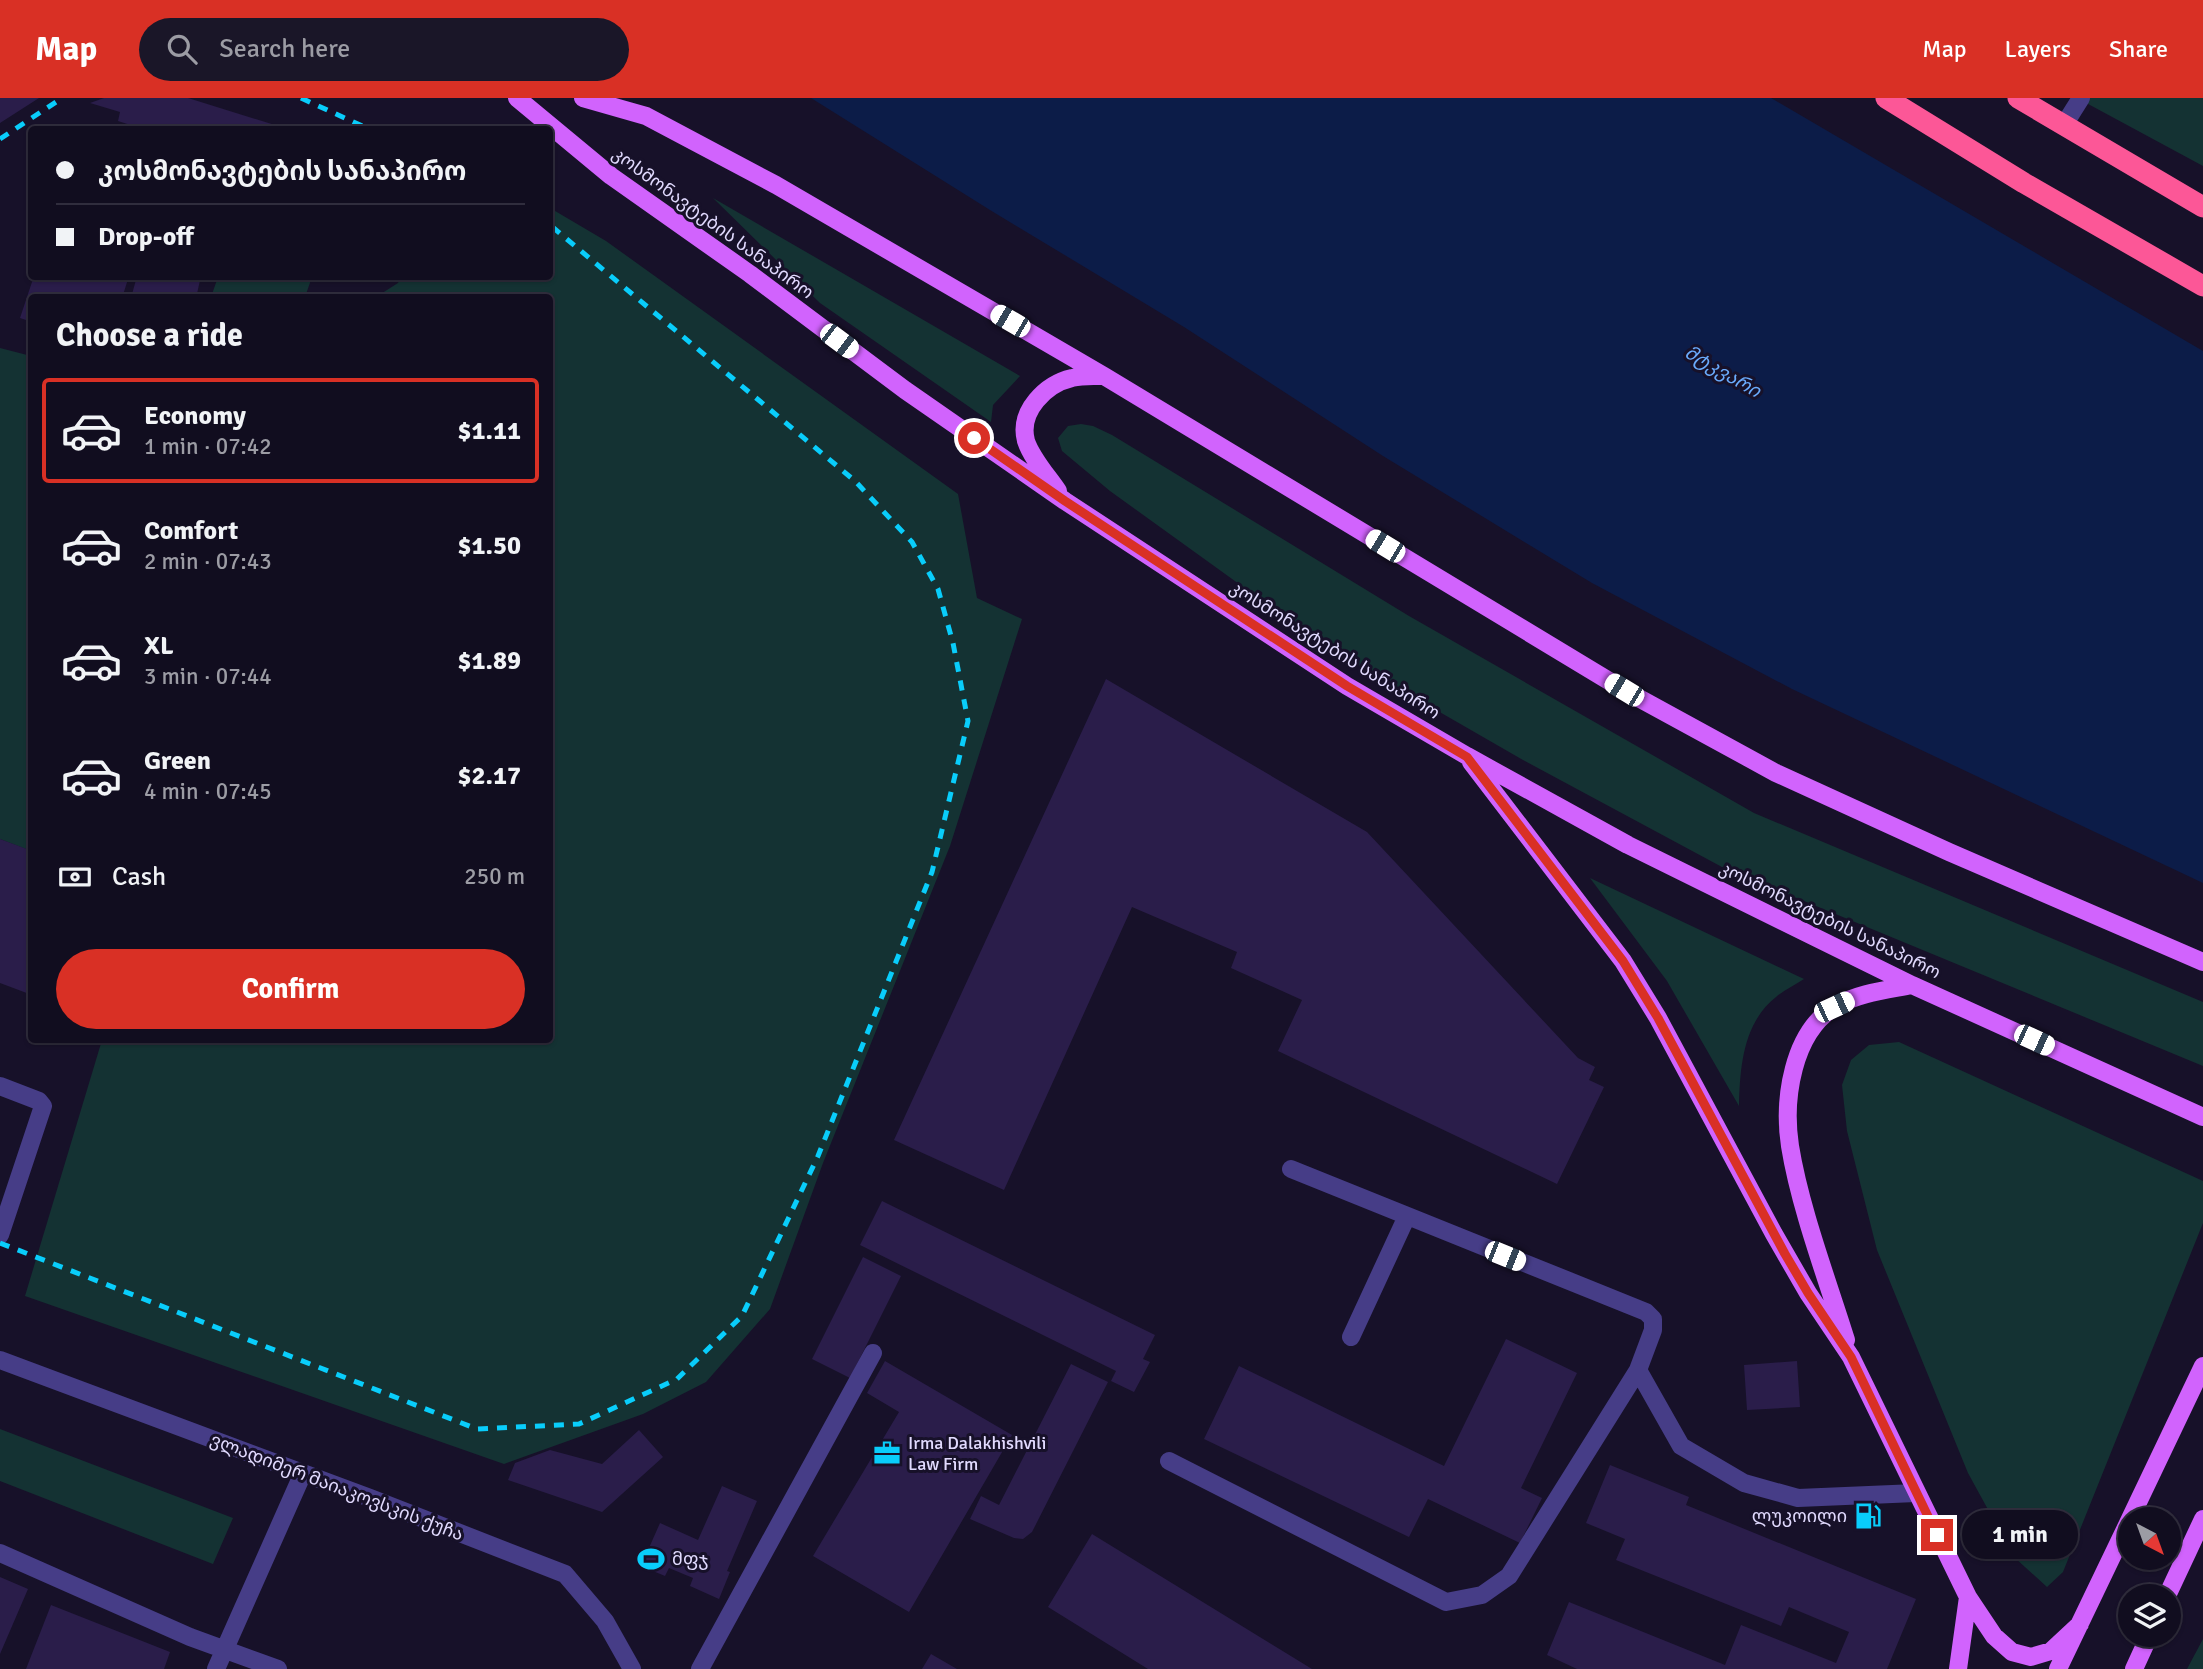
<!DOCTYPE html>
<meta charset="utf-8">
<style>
body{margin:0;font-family:Signika,"Noto Sans Georgian",sans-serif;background:#1a1628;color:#f1f3f6;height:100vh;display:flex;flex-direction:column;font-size:26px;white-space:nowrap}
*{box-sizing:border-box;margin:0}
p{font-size:23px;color:#9c9ca4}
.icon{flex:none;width:38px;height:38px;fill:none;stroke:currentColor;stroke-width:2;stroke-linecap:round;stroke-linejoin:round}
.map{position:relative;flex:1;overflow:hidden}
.sheet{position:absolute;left:28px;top:196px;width:525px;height:749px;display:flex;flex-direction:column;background:#110d1f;border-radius:7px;box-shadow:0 2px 5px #0004,0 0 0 2px #302d3d}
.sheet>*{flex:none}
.hud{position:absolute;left:28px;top:28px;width:525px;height:154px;border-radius:7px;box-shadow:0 2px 5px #0004,0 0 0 2px #302d3d;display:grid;align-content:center;height:154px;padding:0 28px;background:#110d1f}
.needle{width:46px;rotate:139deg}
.fabs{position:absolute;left:2118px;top:1409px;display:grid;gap:14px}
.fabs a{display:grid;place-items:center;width:63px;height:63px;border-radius:50%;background:#110d1f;box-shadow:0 2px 5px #0004,0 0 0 2px #302d3d;font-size:35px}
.end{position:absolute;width:32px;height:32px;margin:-16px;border:9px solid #d93025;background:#fff;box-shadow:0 0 0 4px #fff}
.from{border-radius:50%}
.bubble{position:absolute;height:49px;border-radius:24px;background:#110d1f;box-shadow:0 2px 5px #0004,0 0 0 2px #302d3d;font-size:23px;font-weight:700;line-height:49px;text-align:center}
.car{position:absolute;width:21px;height:42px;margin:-21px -10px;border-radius:9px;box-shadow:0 0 5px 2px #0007;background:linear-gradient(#fff 24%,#345 0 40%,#fff 0 76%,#345 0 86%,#fff 0)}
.hud b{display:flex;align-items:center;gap:24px;height:66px;font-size:26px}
.hud b+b{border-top:2px solid #302d3d}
.hud i{width:18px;height:18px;background:#f1f3f6}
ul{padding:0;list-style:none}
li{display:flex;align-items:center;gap:21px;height:105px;margin:0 14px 10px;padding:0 14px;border:4px solid transparent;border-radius:7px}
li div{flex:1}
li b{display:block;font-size:26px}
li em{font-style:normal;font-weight:700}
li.selected{border-color:#d93025}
li>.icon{width:63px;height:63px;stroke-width:1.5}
h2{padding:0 28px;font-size:32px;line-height:84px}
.pay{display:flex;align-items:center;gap:18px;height:77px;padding:0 28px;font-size:26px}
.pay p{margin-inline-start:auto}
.action{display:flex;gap:14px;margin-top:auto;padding:14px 28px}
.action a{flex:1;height:80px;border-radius:42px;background:#d93025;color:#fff;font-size:28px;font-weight:700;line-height:80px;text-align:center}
header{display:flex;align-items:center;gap:42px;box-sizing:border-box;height:98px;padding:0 35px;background:#d93025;color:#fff}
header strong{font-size:33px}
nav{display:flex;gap:38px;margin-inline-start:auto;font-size:24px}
.search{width:490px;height:63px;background:#1a1628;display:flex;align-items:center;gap:18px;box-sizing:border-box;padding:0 24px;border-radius:38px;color:#9c9ca4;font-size:26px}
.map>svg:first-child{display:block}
.green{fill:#143233}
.water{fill:#0c1c48}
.building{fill:#2a1d4a}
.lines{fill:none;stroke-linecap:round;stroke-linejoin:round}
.minor{stroke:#463d87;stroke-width:18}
.major{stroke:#d163fd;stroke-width:18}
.highway{stroke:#fc5797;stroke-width:21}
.rail{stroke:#09cdfb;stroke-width:5;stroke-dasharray:10 9;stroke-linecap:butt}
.route{stroke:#d93025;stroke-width:9}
.labels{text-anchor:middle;stroke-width:6;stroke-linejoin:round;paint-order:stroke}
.street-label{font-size:18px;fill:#e1dafe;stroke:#171129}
.poi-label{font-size:18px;fill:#e1dafe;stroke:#171129;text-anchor:start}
.water-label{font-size:19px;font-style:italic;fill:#6aabfd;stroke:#171129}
</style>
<header>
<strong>Map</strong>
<div class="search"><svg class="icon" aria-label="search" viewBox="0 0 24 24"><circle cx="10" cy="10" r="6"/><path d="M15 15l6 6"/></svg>Search here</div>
<nav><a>Map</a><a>Layers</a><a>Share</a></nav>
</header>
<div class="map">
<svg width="2203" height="1571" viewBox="0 0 2203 1571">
<rect width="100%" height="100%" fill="#171129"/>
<path class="green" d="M2077,0H2203V68Z
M713,100L1020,278L993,307L991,324L820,205Z
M550,110L606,143L958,396L977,500L1022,521L950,748L823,1065L770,1211L706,1284L643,1316L504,1366L25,1198L102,942H550V200L376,199L398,185L401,179L550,178Z
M218,179V178L312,179L305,199H211Z
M0,250L31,258V753L0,741Z
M1081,326L1093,328L1112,337L1409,518L1754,715L2203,904V968L1722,769L1523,662L1325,548L1110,393L1062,353L1058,340L1068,328Z
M1590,780L1804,881C1795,887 1784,892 1776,899C1743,925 1740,969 1739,1008L1667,883Z
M1899,944L2203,1083V1125L2063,1474L2047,1489L2014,1459L1968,1375L1877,1152L1847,1033L1842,987L1851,962L1869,947Z
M0,1331L233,1420L213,1466L0,1383Z
M2203,1541V1571H2187Z"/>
<path class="water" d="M811,0H1771L2203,253V785L1792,591L1592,485L1383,358L1184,229L990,112Z"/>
<path class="building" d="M0,0H39L0,25Z
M104,0H188L291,32H146L118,23L120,14L90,5Z
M34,178H129L122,200H32V224L20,220Z
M137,178H201L196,200H131Z
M1106,581L1367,734L1578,960L1595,969L1589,982L1604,989L1557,1086L1278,953L1302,902L1231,870L1237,854L1132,809L1004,1092L894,1042Z
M0,741L32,753V897L0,885Z
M882,1103L1155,1237L1143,1261L1150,1264L1134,1294L1111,1283L1116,1273L860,1147Z
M863,1159L901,1178L850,1280L812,1261Z
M1506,1241L1577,1275L1521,1390L1542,1400L1520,1445L1428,1401L1409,1439L1204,1341L1239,1268L1444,1368Z
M885,1263L1012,1337L909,1514L813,1458L899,1314L867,1295Z
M1797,1263L1800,1309L1747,1312L1744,1267Z
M1071,1266L1108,1284L1032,1434L1023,1441L1014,1440L970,1421L981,1398L999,1407Z
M639,1332L663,1359L602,1414L508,1382L515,1365L550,1352L602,1366Z
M1610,1367L1689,1399L1686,1407L1916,1501L1887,1571H1577L1547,1557L1569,1504L1725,1567L1741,1527L1836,1565L1849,1534L1789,1509L1781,1528L1616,1462L1625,1441L1586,1425Z
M722,1388L757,1403L727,1473L730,1474L719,1501L690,1488L693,1480L669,1470L665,1478L641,1468L660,1425L698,1442Z
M1092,1436L1312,1571H1148L1048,1509Z
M0,1479L28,1491L0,1556Z
M51,1507L170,1554L164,1571H26Z
M931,1556L957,1571H922Z"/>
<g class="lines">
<path class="minor" d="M2064,27L2081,0
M0,988L39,1003L43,1008L0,1137
M1351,1239L1407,1118
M0,1262L370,1400L565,1476L605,1523L632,1571
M1638,1272L1681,1348L1744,1385L1798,1400L1916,1395
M1169,1363L1446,1504L1482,1497L1509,1478L1638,1272L1653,1232V1221L1646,1214L1291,1071
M0,1455L190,1539L278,1571
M216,1571L303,1375
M700,1571L873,1255"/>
<path class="major" d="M517,0L611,78L750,176L905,292L1065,403L1347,588L1467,658L1628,747L1912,887L2203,1019
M583,0L646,18L776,87L1104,278L1624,592L1776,675L1949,754L2203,864
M1058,393C1048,378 1032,361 1026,343C1018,313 1046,286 1072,280C1082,277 1094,278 1104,278
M1471,664L1623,863L1658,920L1774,1136L1808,1195L1851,1259L1968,1499L1994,1538L2012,1554L2031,1559L2051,1553L2080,1526
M1846,1242C1827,1181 1800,1110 1790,1048C1783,1002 1792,934 1836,908C1859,895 1887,892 1912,887
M2130,1421L2203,1268
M2167,1498L2203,1421
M1958,1571L1968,1499
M2058,1571L2130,1421
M2134,1571L2150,1536"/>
<path class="highway" d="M1886,0L2024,85L2203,188
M2018,0L2203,109"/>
<path class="rail" d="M301,0L371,32
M0,41L62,0
M0,1145L477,1331L579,1326L677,1281L742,1218L818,1058L932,774L968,623L953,545L938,491L912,444L855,383L550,127"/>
</g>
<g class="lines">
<path class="route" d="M974,340L1065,403L1347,588L1467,659L1623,863L1658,920L1785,1156L1808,1195L1851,1259L1937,1437"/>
</g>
<defs>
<g id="office-bare" transform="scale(2.1)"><path d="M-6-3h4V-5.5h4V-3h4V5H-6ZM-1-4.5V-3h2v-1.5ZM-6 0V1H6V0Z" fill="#09cdfb" stroke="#171129" stroke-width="2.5" paint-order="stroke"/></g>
<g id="fuel-bare" transform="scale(2.1)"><path d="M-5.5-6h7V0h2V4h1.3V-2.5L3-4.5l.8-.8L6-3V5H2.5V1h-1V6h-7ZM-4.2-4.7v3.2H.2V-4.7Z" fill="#09cdfb" stroke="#171129" stroke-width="2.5" paint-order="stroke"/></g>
<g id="stadium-bare" transform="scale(2.1)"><path d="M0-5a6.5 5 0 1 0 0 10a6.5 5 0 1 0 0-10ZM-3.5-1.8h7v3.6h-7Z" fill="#09cdfb" stroke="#171129" stroke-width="2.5" paint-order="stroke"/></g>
</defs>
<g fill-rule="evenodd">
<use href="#office-bare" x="887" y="1355"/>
<use href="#fuel-bare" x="1868" y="1418"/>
<use href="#stadium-bare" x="651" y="1461"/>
</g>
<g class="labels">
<g class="street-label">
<text transform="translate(713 125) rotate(36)" y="6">კოსმონავტების სანაპირო</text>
<text transform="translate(1335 552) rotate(32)" y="6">კოსმონავტების სანაპირო</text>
<text transform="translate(1830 822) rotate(26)" y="6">კოსმონავტების სანაპირო</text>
<text transform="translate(337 1389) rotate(21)" y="6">ვლადიმერ მაიაკოვსკის ქუჩა</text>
</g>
<g class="poi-label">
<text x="908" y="1351">Irma Dalakhishvili<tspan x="908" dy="21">Law Firm</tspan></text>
<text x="1847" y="1424" text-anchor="end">ლუკოილი</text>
<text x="672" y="1467">მფჯ</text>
</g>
<g class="water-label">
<text transform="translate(1723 273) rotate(30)" y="7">მტკვარი</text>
</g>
</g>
</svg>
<div class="fabs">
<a><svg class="needle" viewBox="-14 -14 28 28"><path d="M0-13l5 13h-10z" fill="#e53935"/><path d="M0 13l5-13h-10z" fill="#9c9ca4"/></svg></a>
<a><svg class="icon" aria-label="layers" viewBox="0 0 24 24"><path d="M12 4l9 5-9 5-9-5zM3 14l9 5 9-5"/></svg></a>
</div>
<i class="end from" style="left:974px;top:340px"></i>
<i class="end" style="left:1937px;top:1437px"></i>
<div class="bubble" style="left:1962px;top:1412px;width:116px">1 min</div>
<i class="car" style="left:1010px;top:223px;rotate:300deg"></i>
<i class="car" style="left:839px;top:243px;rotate:127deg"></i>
<i class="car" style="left:1385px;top:448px;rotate:301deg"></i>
<i class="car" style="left:1624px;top:592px;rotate:301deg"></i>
<i class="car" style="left:1834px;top:909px;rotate:65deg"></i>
<i class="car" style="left:2034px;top:942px;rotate:115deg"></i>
<i class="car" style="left:1505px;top:1158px;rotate:112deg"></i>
<div class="hud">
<b><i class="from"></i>კოსმონავტების სანაპირო</b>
<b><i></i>Drop-off</b>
</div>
<section class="sheet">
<h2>Choose a ride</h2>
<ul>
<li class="selected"><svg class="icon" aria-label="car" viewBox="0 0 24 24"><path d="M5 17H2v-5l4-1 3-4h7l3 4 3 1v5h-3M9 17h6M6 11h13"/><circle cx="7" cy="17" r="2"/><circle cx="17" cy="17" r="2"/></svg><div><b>Economy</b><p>1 min · 07:42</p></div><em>$1.11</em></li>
<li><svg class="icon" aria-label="car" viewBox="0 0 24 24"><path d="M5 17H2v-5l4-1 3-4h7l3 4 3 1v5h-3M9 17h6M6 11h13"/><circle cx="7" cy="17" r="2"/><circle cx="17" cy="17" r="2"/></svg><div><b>Comfort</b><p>2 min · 07:43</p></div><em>$1.50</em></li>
<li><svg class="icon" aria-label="car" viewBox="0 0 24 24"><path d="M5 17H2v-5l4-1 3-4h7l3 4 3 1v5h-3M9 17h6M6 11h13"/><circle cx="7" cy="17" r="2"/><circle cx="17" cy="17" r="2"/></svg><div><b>XL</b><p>3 min · 07:44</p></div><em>$1.89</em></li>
<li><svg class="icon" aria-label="car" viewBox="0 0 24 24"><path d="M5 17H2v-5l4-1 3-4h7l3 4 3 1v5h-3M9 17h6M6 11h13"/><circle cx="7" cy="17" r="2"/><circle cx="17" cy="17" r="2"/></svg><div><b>Green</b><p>4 min · 07:45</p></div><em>$2.17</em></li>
</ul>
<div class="pay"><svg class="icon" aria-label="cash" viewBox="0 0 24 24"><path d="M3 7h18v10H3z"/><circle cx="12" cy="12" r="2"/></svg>Cash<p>250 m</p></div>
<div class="action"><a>Confirm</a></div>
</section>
</div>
